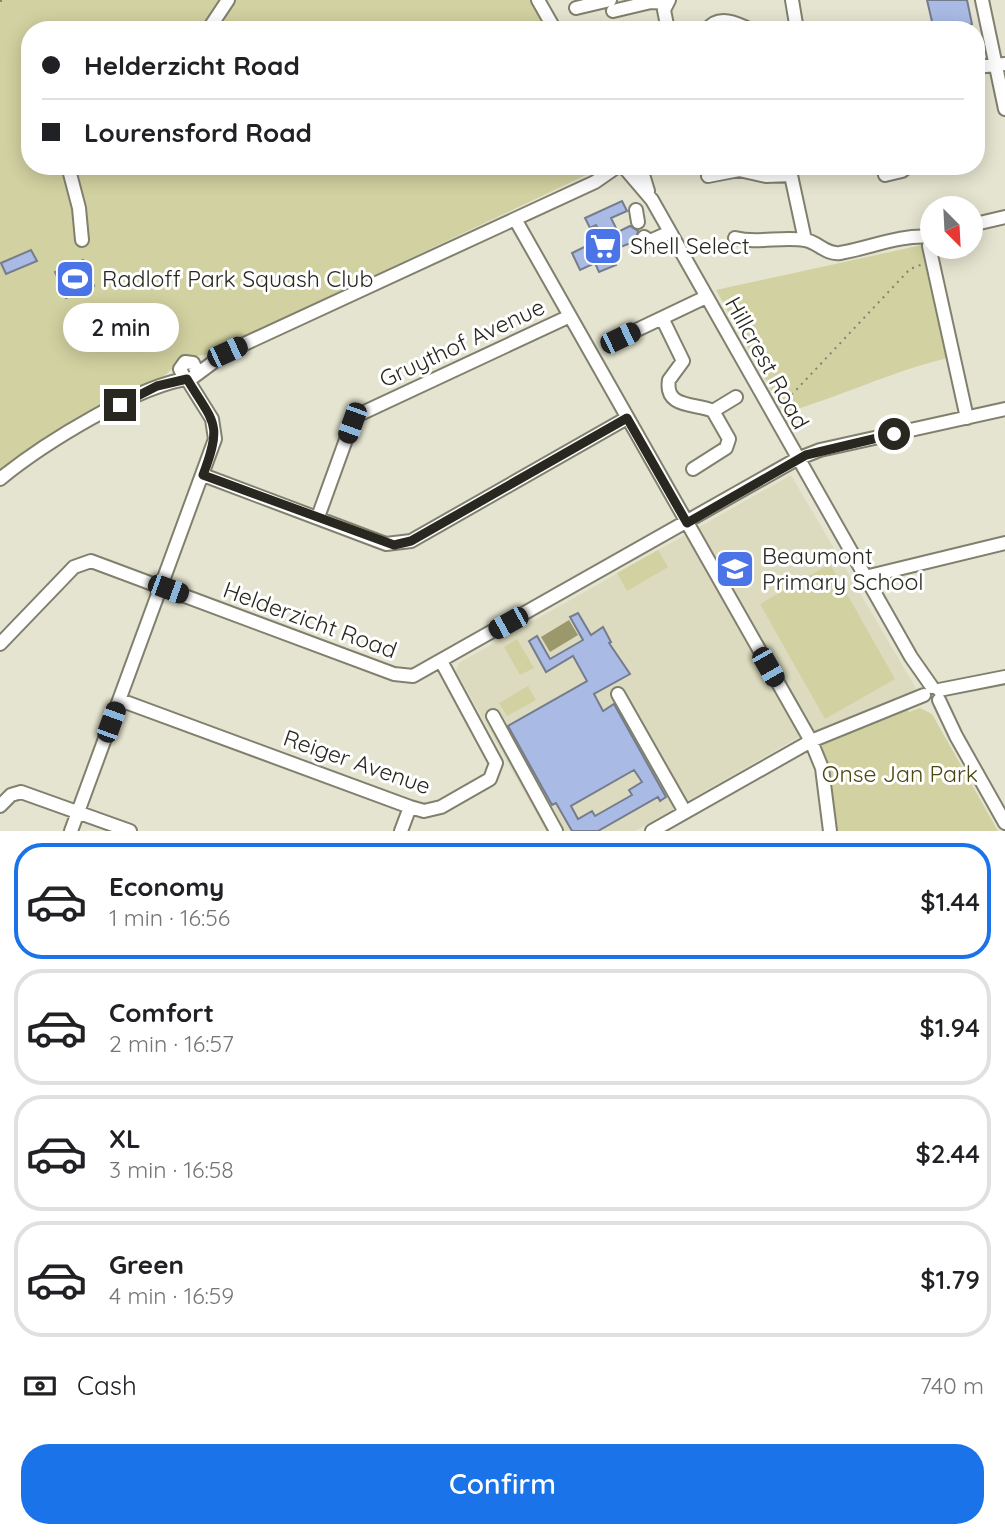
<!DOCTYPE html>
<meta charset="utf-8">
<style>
body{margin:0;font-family:Quicksand,sans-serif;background:#f2f2f2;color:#202124;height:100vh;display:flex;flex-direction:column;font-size:26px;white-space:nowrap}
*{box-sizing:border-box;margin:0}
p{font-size:23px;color:#757577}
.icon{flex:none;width:38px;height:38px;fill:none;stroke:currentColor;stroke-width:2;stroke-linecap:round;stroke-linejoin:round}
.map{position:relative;height:831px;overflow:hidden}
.sheet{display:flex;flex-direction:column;background:#fff;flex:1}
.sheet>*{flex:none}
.top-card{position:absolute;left:21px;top:21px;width:964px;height:154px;border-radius:28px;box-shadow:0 4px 18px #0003;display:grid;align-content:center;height:154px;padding:0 21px;background:#fff}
.needle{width:46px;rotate:156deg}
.tools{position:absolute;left:920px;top:196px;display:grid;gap:14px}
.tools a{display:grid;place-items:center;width:63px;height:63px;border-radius:50%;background:#fff;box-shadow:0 4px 18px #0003;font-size:35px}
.end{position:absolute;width:32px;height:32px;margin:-16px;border:9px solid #282820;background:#fff;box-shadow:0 0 0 4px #fff}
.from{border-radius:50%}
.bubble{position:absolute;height:49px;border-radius:24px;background:#fff;box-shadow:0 4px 18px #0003;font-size:23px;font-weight:600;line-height:49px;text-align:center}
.car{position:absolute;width:21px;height:42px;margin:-21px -10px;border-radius:9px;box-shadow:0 0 5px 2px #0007;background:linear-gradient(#222 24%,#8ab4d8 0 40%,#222 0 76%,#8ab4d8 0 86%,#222 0)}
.top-card b{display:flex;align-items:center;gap:24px;height:66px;font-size:26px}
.top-card b+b{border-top:2px solid #e0e0e0}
.top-card i{width:18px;height:18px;background:#202124}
ul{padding:12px 0 0;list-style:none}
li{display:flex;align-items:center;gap:21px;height:116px;margin:0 14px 10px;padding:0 7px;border:4px solid #e0e0e0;border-radius:28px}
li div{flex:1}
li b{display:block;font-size:26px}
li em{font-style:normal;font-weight:600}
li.selected{border-color:#1a73e8}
li>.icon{width:63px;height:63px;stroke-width:1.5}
.pay{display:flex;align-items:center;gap:18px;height:77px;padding:0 21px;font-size:26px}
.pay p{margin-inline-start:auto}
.cta{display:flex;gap:14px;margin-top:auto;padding:14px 21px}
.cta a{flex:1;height:80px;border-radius:28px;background:#1a73e8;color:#fff;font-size:28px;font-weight:600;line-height:80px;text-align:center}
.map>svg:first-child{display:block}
.built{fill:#dcdbbf}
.green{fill:#d2d1a1}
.water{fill:#9b996c}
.building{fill:#a9bbe5;stroke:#747c8d;stroke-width:2;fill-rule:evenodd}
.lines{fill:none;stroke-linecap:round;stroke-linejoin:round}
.minor-casing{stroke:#81806e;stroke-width:16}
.path{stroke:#828174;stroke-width:2;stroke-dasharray:2 5;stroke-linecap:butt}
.minor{stroke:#fff;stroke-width:12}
.route{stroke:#282820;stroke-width:9}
.labels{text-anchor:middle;stroke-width:6;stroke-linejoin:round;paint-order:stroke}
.poi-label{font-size:23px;fill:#282820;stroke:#fff;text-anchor:start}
.street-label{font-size:23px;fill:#282820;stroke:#fff}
.park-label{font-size:23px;fill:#4b4810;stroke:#fff}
</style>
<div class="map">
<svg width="1005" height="831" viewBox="0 0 1005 831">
<rect width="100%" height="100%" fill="#e5e4d0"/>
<path class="built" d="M791,475L918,692L797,738L635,831H546L456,671L459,663Z"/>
<path class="green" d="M0,0H530L547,30H30V166H605L208,354L183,359L162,378L69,426L0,471Z
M922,245L948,358C892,371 840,397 784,413L716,290Z
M658,550L668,567L627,591L617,573Z
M830,564L895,679L825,719L760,604Z
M517,639L534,668L520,675L504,647Z
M528,686L536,700L507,716L499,703Z
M920,708L932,714L998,831H835L822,745L907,709L909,712Z"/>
<path class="water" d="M569,620L578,635L550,652L541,637Z"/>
<path class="building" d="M927,0H967L972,24L955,30H934Z
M622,201L627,211L611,218L618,232L630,226L638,231L636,240L646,250L639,254L633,242L610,251L616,265L599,272L595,263L580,270L572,253L603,238L596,225L590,228L585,218Z
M31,250L37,261L6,274L1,263Z
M83,260L94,286L66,298L55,272Z
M578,613L591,635L603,627L611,642L609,643L630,674L594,694L603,711L614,704L666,797L660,801L658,797L598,831H572L556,803L552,805L508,726L587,681L573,656L546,672L529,641L537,636L550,659L583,640L570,617ZM634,770L642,782L629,790L632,795L595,816L592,811L578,819L571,806Z"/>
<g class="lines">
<g class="minor-casing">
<path id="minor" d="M538,0L555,30
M792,0L797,30
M982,0L1005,109
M576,8L610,0
M613,11L651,2L667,3
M208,30L228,0
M668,30L664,10L669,0
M707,30C718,14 737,23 751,30
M976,67L1005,64
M68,166L79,208L82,240
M623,166L652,200L911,657L932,687
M789,166L805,240
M641,168L648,191
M885,175L902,171L908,166
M708,176L739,170L766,176L791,175
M636,210L638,222
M515,219L811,741L822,768L830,831
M971,225L1005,217
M644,237L650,241L670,232
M931,237L929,246L967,418
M735,238C757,244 782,236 805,240C818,242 826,255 840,253C870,248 900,234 931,237
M662,318L683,361L669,380C664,409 697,403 713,411L729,439L726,448L693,469
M620,338L706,297
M184,377L180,369L185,362L193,363L197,372
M713,411L736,397
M203,475L386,544L411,541L627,418
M0,479C43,444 139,384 192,378L227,352L595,182L618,166
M318,517L352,423L358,415L570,316
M865,577L1005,543
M0,644L74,567L91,561L394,674L413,676L797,459L820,450L1005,409
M939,690L1005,677
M618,694L685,812
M120,700L410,807L424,811L441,807L490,779L496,763L441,661
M939,700L956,736L1005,823
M493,716L556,831
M0,806L11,795L21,792L130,831
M71,831L215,439L212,419L187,379
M401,831L410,807
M652,831L811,741L924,695"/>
</g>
<path class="path" d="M0,1L6,0
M572,30L578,19
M782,405L910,269L923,264"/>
<use href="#minor" class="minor"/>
</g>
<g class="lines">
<path class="route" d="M120,405L157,386L187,379C214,424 223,422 203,475L394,545L411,541L627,418L687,523L806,455L894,434"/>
</g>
<defs>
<g id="supermarket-square" transform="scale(2.0125)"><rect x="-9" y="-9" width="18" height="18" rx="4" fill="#4b74e7" stroke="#fff"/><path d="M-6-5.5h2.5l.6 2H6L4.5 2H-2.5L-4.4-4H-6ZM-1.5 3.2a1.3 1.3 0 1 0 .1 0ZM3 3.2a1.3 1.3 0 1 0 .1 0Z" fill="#fff"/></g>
<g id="stadium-square" transform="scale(2.0125)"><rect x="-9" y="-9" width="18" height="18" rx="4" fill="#4b74e7" stroke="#fff"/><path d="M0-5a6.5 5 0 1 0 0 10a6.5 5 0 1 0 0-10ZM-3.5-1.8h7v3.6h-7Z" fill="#fff"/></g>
<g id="school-square" transform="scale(2.0125)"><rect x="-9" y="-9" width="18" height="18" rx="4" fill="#4b74e7" stroke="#fff"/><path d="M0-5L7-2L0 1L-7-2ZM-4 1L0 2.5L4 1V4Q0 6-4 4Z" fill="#fff"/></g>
</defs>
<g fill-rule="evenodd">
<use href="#supermarket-square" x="603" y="246"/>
<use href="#stadium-square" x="75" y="279"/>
<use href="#school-square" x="735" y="569"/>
</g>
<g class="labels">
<g class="poi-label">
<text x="630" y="254">Shell Select</text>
<text x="102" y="287">Radloff Park Squash Club</text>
<text x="762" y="564">Beaumont<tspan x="762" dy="26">Primary School</tspan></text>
</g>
<g class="street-label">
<text transform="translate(462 343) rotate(-25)" y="8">Gruythof Avenue</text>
<text transform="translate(767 363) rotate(61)" y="8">Hillcrest Road</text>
<text transform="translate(310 620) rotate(20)" y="8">Helderzicht Road</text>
<text transform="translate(357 762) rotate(19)" y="8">Reiger Avenue</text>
</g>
<g class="park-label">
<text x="900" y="782">Onse Jan Park</text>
</g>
</g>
</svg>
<div class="tools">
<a><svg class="needle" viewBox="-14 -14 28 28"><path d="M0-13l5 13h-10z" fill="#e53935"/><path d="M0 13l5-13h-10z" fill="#757577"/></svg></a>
</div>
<i class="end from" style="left:894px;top:434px"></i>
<i class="end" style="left:120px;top:405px"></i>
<div class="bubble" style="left:63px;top:303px;width:116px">2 min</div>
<i class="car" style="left:620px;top:338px;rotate:64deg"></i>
<i class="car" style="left:227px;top:352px;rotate:65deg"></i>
<i class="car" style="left:352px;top:423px;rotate:200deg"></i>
<i class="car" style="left:168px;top:589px;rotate:110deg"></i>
<i class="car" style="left:508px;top:623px;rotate:241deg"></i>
<i class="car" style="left:768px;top:667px;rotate:150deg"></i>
<i class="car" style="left:111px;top:722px;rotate:20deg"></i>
<div class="top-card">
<b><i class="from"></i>Helderzicht Road</b>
<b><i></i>Lourensford Road</b>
</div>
</div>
<section class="sheet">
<ul>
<li class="selected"><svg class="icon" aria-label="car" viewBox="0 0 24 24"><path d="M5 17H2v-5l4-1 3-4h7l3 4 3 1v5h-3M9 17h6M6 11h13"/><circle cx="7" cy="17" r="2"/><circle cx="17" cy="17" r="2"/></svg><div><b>Economy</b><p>1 min · 16:56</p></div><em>$1.44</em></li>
<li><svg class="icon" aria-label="car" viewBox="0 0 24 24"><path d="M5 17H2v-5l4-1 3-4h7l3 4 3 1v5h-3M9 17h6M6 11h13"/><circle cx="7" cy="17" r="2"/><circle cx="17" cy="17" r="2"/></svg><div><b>Comfort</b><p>2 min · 16:57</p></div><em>$1.94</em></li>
<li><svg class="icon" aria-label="car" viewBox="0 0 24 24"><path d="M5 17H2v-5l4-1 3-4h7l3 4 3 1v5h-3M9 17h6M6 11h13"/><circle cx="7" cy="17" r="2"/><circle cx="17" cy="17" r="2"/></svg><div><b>XL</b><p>3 min · 16:58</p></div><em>$2.44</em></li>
<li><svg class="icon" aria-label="car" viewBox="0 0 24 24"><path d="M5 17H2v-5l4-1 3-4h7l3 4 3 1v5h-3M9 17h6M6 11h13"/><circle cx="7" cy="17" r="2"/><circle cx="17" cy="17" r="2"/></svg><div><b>Green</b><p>4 min · 16:59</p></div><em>$1.79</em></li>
</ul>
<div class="pay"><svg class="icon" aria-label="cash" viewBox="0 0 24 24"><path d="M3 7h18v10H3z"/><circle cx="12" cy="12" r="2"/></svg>Cash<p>740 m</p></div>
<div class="cta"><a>Confirm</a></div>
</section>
